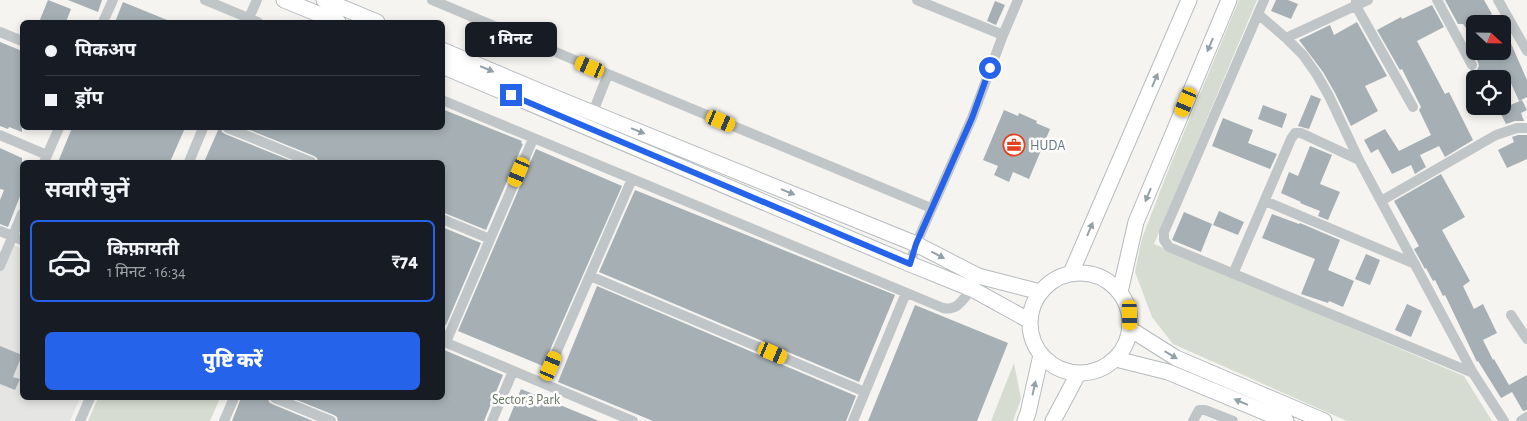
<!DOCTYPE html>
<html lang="hi">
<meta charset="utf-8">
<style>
body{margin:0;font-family:"Alegreya Sans","Noto Sans Devanagari",sans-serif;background:#242831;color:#f1f3f6;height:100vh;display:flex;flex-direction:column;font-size:19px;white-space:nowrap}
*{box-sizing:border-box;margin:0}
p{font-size:16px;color:#9ea1a6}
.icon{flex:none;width:28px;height:28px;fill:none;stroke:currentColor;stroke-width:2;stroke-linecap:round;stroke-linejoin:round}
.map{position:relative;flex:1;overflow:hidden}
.sheet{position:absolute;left:20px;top:160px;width:425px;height:240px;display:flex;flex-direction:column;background:#171b24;border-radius:8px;box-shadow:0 2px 8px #0003}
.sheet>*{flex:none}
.top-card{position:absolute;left:20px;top:20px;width:425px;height:110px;border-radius:8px;box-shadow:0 2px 8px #0003;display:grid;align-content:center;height:110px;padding:0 25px;background:#171b24}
.needle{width:32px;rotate:112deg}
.tools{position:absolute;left:1466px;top:15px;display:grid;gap:10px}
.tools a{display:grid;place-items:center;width:45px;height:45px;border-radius:8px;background:#171b24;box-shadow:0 2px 8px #0003;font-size:25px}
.end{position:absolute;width:22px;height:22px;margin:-11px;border:6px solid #2563eb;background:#fff;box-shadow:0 0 0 2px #fff}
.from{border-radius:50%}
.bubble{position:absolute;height:35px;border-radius:8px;background:#171b24;box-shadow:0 2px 8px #0003;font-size:16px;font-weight:800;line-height:35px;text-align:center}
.car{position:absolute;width:15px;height:30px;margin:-15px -8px;border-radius:6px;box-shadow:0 0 4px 1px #0007;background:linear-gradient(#f5c518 24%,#345 0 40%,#f5c518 0 76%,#345 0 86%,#f5c518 0)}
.top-card b{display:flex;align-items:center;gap:18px;height:48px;font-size:19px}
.top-card b+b{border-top:1px solid #363941}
.top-card i{width:12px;height:12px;background:#f1f3f6}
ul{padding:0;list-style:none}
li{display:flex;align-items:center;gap:15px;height:82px;margin:0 10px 8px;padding:0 15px;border:2px solid transparent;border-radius:8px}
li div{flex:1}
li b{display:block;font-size:19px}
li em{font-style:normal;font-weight:800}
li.on{border-color:#2563eb}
li>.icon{width:45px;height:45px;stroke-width:1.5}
h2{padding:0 25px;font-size:22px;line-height:60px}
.cta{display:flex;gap:10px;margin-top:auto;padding:10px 25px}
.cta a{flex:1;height:58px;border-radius:8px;background:#2563eb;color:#fff;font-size:20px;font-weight:800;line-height:58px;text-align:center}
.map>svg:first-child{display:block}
.built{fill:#e5e6e4}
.green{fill:#d6dcd1}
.building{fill:#a6b0b4}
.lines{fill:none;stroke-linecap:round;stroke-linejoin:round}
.secondary-casing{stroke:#b4babe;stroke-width:17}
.street{stroke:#c0c5c7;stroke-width:10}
.secondary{stroke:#fff;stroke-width:15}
.oneway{fill:#92a0a8}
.route{stroke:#2563eb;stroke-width:6}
.labels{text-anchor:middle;stroke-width:5;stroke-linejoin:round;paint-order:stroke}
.poi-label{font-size:14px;fill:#637782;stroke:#fff;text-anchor:start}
.park-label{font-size:14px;fill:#687962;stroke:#fff}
</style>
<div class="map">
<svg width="1527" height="421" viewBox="0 0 1527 421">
<rect width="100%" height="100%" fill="#f5f4f0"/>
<path class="built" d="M10,243L22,249V398H80L70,421H0V266Z"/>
<path class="green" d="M1239,0H1257L1154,244L1464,376L1492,421H1347L1173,344L1152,317L1135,272L1142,238L1170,166Z
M1014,363L1021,399L1013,421H991Z
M98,398H220L210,421H88Z"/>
<path class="building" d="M48,0L71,9L66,22H39Z
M68,0H102L98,12Z
M1276,0H1288L1298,4L1291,19L1271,11Z
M1445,0H1484L1492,14L1489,16L1493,24H1475L1466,28L1463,24H1458Z
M995,1L1005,5L996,25L987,21Z
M123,2L172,22H115Z
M1432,5L1444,27L1417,41L1445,94L1449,92L1473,140L1445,157L1439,146L1420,155L1426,167L1415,174L1411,165L1392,174L1378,149L1371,153L1364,140L1385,129L1399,151L1431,135L1419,110L1421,107L1402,69L1400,70L1377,30L1401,17L1402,19Z
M1357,22L1387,76L1365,86L1378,111L1351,126L1335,93L1323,72L1299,40L1330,25L1334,35Z
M1502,23L1527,80V97L1519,101L1509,79H1481L1477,70L1479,66L1478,62L1472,51H1502Z
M0,42L22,51V132L9,127L8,129L0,126Z
M1311,95L1321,99L1309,129L1298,126Z
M1522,100L1527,110L1521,113L1524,121H1515L1506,124L1499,110Z
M1263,105L1287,114L1282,128L1258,119Z
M442,109L522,141L521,143L523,144L486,230L442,212V162H318L317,158L314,156L245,128H442Z
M1004,110L1018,116L1019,113L1037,121L1036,123L1050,129L1029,179L1013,172L1009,182L994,175L998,166L983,160Z
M1223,118L1253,130L1248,143L1277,154L1270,169L1212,146Z
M72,128H185L170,162H58Z
M219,128H221L222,132L225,134L294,162H204Z
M1518,135H1527V159L1507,168L1498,150L1514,142L1512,137Z
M1310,146L1332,155L1320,184L1340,192L1328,220L1318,216L1320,211L1300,203L1301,202L1281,193L1289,172L1298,176Z
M0,148L22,158V191L8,227L0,224V200L4,190L0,189Z
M536,149L622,186L543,366L458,331Z
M1441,174L1465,217L1442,230L1470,281L1463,286L1474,309L1483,304L1497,333L1483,340L1493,360L1494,359L1509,385L1527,375V410L1523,411L1512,392L1501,398L1478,361L1477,362L1445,295L1443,296L1435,280L1433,281L1426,268L1425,269L1414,249L1419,246L1394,201Z
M635,190L895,295L859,382L599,272Z
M1219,211L1244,222L1238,235L1213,225Z
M1184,212L1212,224L1201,252L1172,240Z
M1272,214L1299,224L1300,223L1340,240L1328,270L1354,281L1343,307L1329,301L1328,303L1301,294L1315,259L1262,238Z
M442,227L481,243L446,325L442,324Z
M1366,254L1380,260L1370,285L1355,279Z
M597,286L856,396L846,421H653L558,382Z
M1407,304L1422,311L1411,337L1395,330Z
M915,305L1008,343L977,421H868Z
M0,346L22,355L13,377L20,379L15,390L0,384Z
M442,349L503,375L484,421H338L337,417L334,415L292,398H442Z
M521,389L599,421H508Z
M241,398H268L269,402L272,404L313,421H232Z"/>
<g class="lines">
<g class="secondary-casing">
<path id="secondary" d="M284,0L338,22
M324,0L377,22
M442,50L551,96L916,244L978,276L1040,292
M442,66L910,264L972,289L1030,321
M1030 323a50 50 0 1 1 100 0a50 50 0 1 1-100 0Z
M1071,273L1189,0
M1120,292L1136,222L1229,0
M1130,329L1176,358L1324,421
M1116,359L1168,372L1286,421
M1025,421L1028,413L1041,355
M1053,421L1078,374"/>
</g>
<path class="street" d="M205,0L258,22
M432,0L608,74L931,208
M917,0L1003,35
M1264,0L1164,232V240L1169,247L1473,373
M1356,0V6L1413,107
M1437,0L1472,65
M1498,0L1527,51
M1258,14L1286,38L1303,55L1317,75L1329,96L1359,160L1473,373L1504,421
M103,22L113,0
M247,22L257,0
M0,32L22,41
M1286,38L1368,0
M442,100L943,308C958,311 963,299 972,289
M593,112L608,74
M228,128L311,162
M0,135L47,155
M44,162L59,128
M189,162L203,128
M1265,201L1415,264
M1381,201L1496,135L1517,128H1527
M442,219L490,239
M0,231L22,240
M910,264L916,244L972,118L1003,35L1018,0
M0,266L22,214
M1233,274L1291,139L1295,133H1301L1359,160
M590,276L865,392
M1511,315L1527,339
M442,341L633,421
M446,342L533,139
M543,383L632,179
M275,398L331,421
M80,421L90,398
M224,421L234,398
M492,421L513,371
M853,421L906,293
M1193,421L1199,410H1205L1233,421
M1521,421L1527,417"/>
<use href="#secondary" class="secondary"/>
</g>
<defs><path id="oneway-solid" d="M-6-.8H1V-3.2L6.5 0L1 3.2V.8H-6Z" transform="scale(1.25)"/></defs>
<g class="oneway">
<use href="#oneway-solid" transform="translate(1210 45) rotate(113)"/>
<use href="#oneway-solid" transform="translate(487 69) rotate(23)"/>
<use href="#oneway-solid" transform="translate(1155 80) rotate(-67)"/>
<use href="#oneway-solid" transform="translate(638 131) rotate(22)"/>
<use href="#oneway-solid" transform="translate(788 192) rotate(22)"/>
<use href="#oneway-solid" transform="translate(1148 195) rotate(113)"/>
<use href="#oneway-solid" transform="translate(1090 229) rotate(-67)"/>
<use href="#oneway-solid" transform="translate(938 255) rotate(27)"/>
<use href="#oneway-solid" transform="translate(1171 355) rotate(31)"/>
<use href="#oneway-solid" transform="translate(1034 388) rotate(-78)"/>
<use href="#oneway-solid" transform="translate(1241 402) rotate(-157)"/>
</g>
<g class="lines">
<path class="route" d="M511,95L910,264L916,244L972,118L990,68"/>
</g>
<defs>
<g id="office-ring" transform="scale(1.125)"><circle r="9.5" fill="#fff" stroke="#e63f1f" stroke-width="1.5"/><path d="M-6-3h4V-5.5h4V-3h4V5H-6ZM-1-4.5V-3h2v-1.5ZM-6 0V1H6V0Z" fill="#e63f1f"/></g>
</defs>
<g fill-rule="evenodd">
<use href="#office-ring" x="1014" y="145"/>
</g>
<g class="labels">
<g class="poi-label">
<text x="1030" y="150">HUDA</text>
</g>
<g class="park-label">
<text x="526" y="404">Sector 3 Park</text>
</g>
</g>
</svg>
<div class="tools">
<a><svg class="needle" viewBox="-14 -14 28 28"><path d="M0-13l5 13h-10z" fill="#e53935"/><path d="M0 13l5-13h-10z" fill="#9ea1a6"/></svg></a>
<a><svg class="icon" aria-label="locate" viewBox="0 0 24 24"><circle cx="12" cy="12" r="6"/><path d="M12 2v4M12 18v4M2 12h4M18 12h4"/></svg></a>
</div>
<i class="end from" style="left:990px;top:68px"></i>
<i class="end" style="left:511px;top:95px"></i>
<div class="bubble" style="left:465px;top:22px;width:92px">1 मिनट</div>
<i class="car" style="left:590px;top:67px;rotate:293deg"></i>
<i class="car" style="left:1186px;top:102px;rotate:203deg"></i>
<i class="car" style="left:721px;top:121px;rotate:113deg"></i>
<i class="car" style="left:519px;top:172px;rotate:203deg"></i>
<i class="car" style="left:1130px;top:315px;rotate:179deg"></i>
<i class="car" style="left:773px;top:353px;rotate:113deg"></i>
<i class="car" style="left:551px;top:366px;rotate:23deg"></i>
<div class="top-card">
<b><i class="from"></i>पिकअप</b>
<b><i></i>ड्रॉप</b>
</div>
<section class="sheet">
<h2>सवारी चुनें</h2>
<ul>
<li class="on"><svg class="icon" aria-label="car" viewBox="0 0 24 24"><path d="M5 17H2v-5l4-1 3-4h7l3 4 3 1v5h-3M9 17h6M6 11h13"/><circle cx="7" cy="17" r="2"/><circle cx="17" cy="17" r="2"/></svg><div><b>किफ़ायती</b><p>1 मिनट · 16:34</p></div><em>₹74</em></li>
</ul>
<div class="cta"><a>पुष्टि करें</a></div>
</section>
</div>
